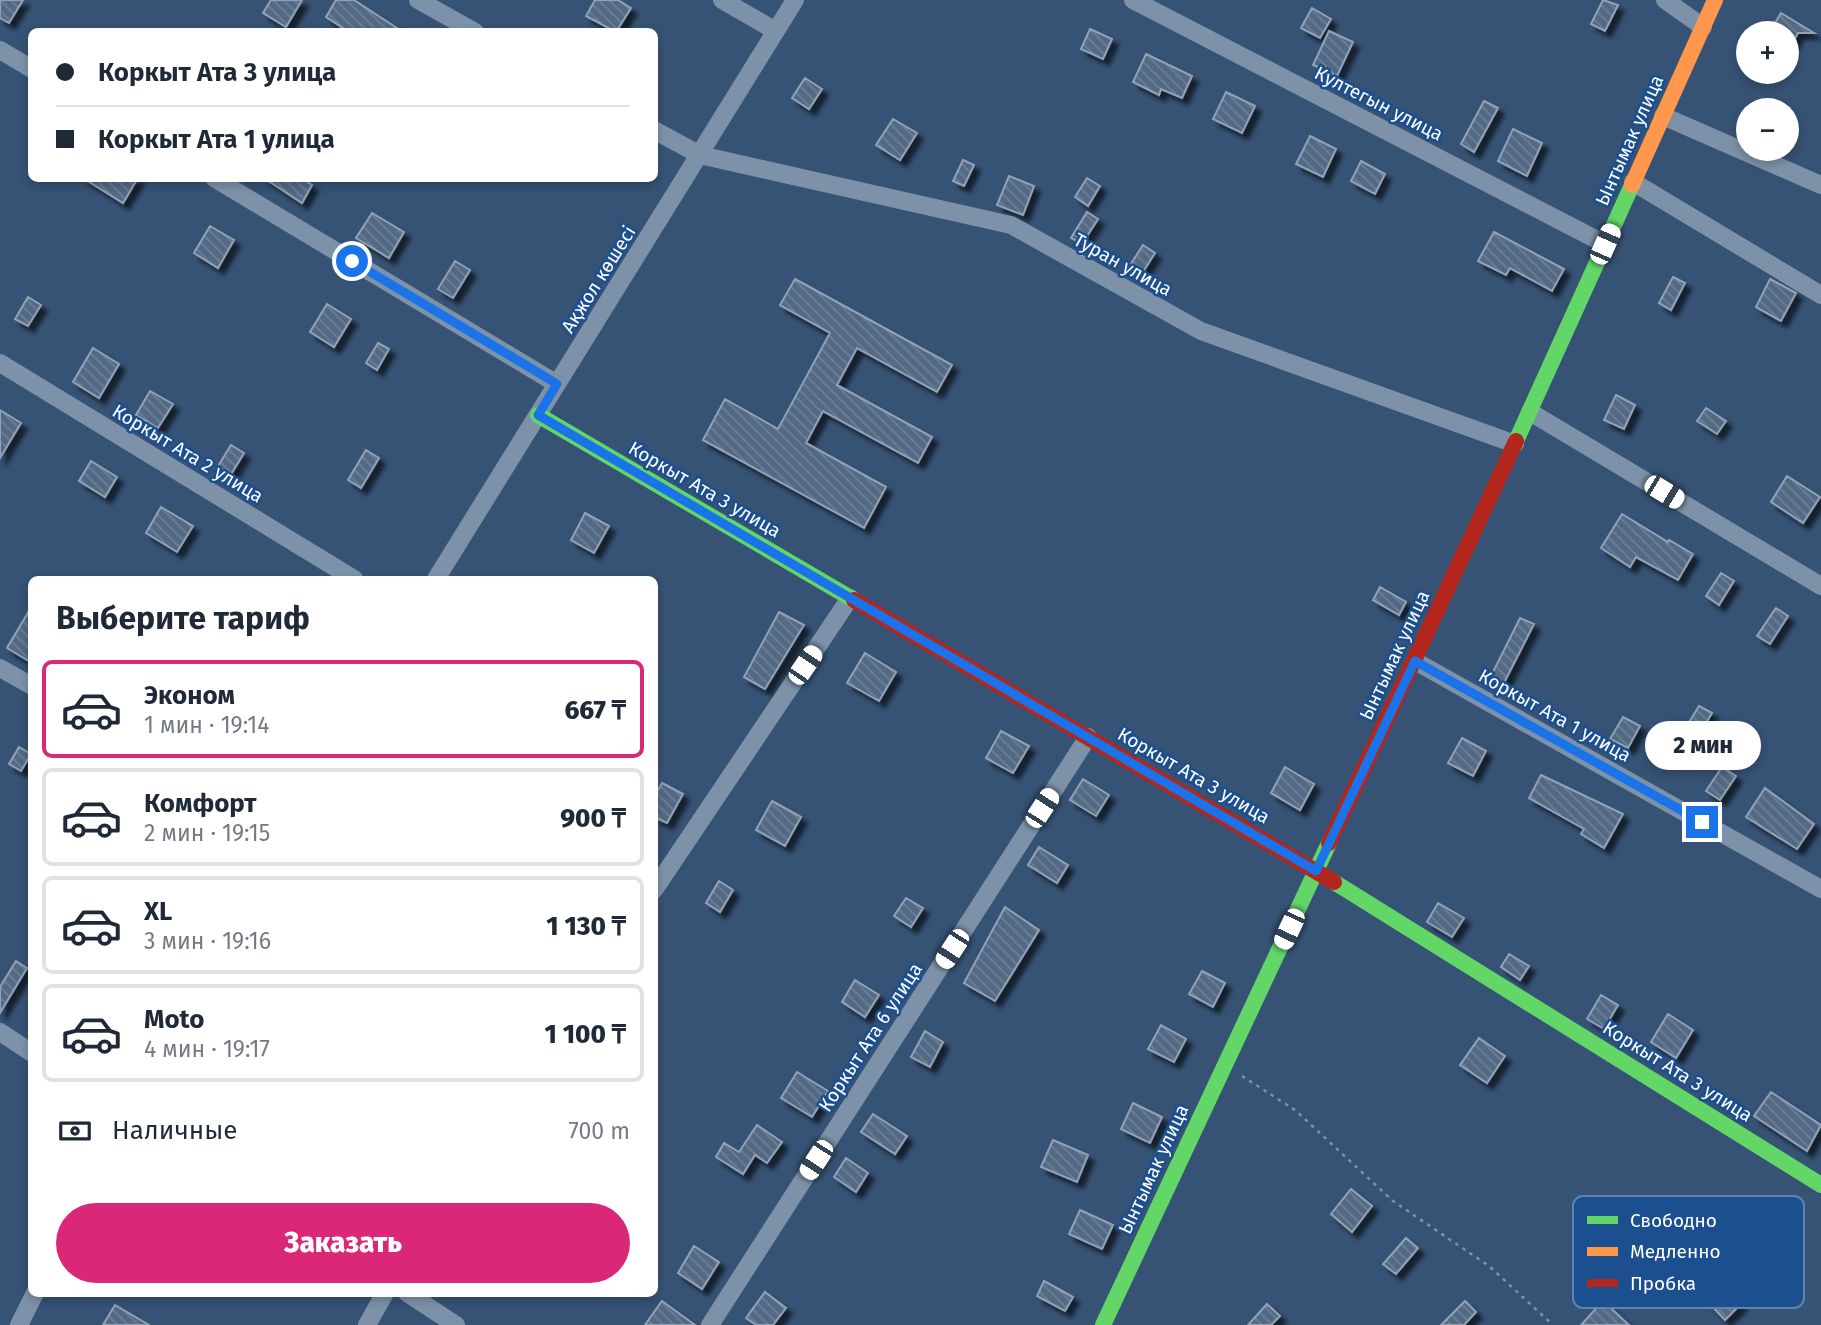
<!DOCTYPE html>
<html lang="ru">
<meta charset="utf-8">
<style>
body{margin:0;font-family:"Fira Sans",sans-serif;background:#f2f2f3;color:#1f2937;height:100vh;display:flex;flex-direction:column;font-size:26px;white-space:nowrap}
*{box-sizing:border-box;margin:0}
p{font-size:23px;color:#747a83}
.icon{flex:none;width:38px;height:38px;fill:none;stroke:currentColor;stroke-width:2;stroke-linecap:round;stroke-linejoin:round}
.map{position:relative;flex:1;overflow:hidden}
.sheet{position:absolute;left:28px;top:576px;width:630px;height:721px;display:flex;flex-direction:column;background:#fff;border-radius:10px;box-shadow:0 4px 10px #0003}
.sheet>*{flex:none}
.hud{position:absolute;left:28px;top:28px;width:630px;height:154px;border-radius:10px;box-shadow:0 4px 10px #0003;display:grid;align-content:center;height:154px;padding:0 28px;background:#fff}
.controls{position:absolute;left:1736px;top:21px;display:grid;gap:14px}
.controls a{display:grid;place-items:center;width:63px;height:63px;border-radius:50%;background:#fff;box-shadow:0 4px 10px #0003;font-size:35px}
.end{position:absolute;width:32px;height:32px;margin:-16px;border:9px solid #1a73e8;background:#fff;box-shadow:0 0 0 4px #fff}
.from{border-radius:50%}
.bubble{position:absolute;height:49px;border-radius:24px;background:#fff;box-shadow:0 4px 10px #0003;font-size:23px;font-weight:800;line-height:49px;text-align:center}
.car{position:absolute;width:21px;height:42px;margin:-21px -10px;border-radius:9px;box-shadow:0 0 5px 2px #0007;background:linear-gradient(#fff 24%,#345 0 40%,#fff 0 76%,#345 0 86%,#fff 0)}
.hud b{display:flex;align-items:center;gap:24px;height:66px;font-size:26px}
.hud b+b{border-top:2px solid #e0e1e3}
.hud i{width:18px;height:18px;background:#1f2937}
ul{padding:0;list-style:none}
li{display:flex;align-items:center;gap:21px;height:98px;margin:0 14px 10px;padding:0 14px;border:4px solid #e0e1e3;border-radius:10px}
li div{flex:1}
li b{display:block;font-size:26px}
li em{font-style:normal;font-weight:800}
li.current{border-color:#db2777}
li>.icon{width:63px;height:63px;stroke-width:1.5}
h2{padding:0 28px;font-size:32px;line-height:84px}
.pay{display:flex;align-items:center;gap:18px;height:77px;padding:0 28px;font-size:26px}
.pay p{margin-inline-start:auto}
.primary-button{display:flex;gap:14px;margin-top:auto;padding:14px 28px}
.primary-button a{flex:1;height:80px;border-radius:42px;background:#db2777;color:#fff;font-size:28px;font-weight:800;line-height:80px;text-align:center}
.map>svg:first-child{display:block}
.building{fill:url(#building-back-hatch);stroke:#92a2b6;stroke-width:2;filter:url(#shadow)}
.lines{fill:none;stroke-linecap:round;stroke-linejoin:round}
.path{stroke:#7d92a8;stroke-width:2.5;stroke-dasharray:3.5 5;stroke-linecap:butt}
.street{stroke:#7d92a8;stroke-width:18}
.fast{stroke:#63d668;stroke-width:16}
.slow{stroke:#ff974d;stroke-width:16}
.jam{stroke:#b3261e;stroke-width:16}
.route{stroke:#1a73e8;stroke-width:9}
.labels{text-anchor:middle;stroke-width:5;stroke-linejoin:round;paint-order:stroke}
.street-label{font-size:19px;fill:#fff;stroke:#1b4f8f}
.key{fill:#1b4f8f;stroke:#5f84b1;stroke-width:2}
.key-label{font-size:19px;fill:#fff}
</style>
<div class="map">
<svg width="1821" height="1325" viewBox="0 0 1821 1325">
<defs>
<pattern id="building-back-hatch" width="6" height="6" patternUnits="userSpaceOnUse" patternTransform="scale(1.75)"><rect width="6" height="6" fill="#526984"/><path d="M-1 5l2 2M0 0l6 6M5-1l2 2" fill="none" stroke="#6c8096"/></pattern>
<filter id="shadow"><feDropShadow dx="6" dy="6" stdDeviation="2" flood-color="#0009"/></filter>
</defs>
<rect width="100%" height="100%" fill="#365274"/>
<path class="building" d="M0,0H23L9,23L0,18Z
M271,0H302L286,27L263,13Z
M336,0H354L403,32H349L326,17Z
M595,0H618L631,8L616,32L586,16Z
M1603,0L1618,5L1605,31L1591,24Z
M1312,8L1331,19L1320,38L1301,28Z
M1781,13L1814,33H1798L1787,52V33H1769Z
M1090,29L1112,39L1103,59L1081,49Z
M1329,31L1353,42L1337,76L1313,65Z
M1146,54L1192,76L1182,98L1161,89L1159,95L1133,82Z
M805,78L822,89L809,109L792,98Z
M1226,92L1255,106L1242,133L1213,119Z
M1484,101L1498,108L1474,152L1461,144Z
M893,119L917,133L900,160L876,145Z
M1513,129L1542,143L1527,176L1498,161Z
M1310,136L1336,149L1323,177L1296,164Z
M963,160L974,165L964,186L953,181Z
M1361,161L1385,174L1375,194L1351,181Z
M1009,176L1034,186L1023,215L997,205Z
M83,178H138L123,203Z
M264,178H301L312,185L302,203Z
M1087,178L1100,186L1088,206L1075,197Z
M1087,212L1098,219L1082,244L1071,238Z
M372,213L404,232L389,258L356,238Z
M210,226L234,240L218,268L194,253Z
M1494,232L1564,269L1552,291L1510,268L1506,275L1478,261Z
M1143,245L1155,253L1141,275L1129,267Z
M455,261L470,270L453,298L438,289Z
M1673,277L1685,283L1671,310L1659,303Z
M795,279L952,365L937,392L857,348L837,385L932,437L918,463L823,411L806,443L886,487L864,528L703,440L725,399L778,429L830,333L780,305Z
M1770,279L1796,293L1781,321L1756,307Z
M28,297L41,305L28,326L15,319Z
M327,304L351,319L334,347L310,332Z
M378,343L389,349L377,370L366,363Z
M93,348L119,364L99,398L73,382Z
M150,391L173,404L158,428L136,415Z
M1616,395L1635,405L1624,429L1604,420Z
M1706,408L1726,421L1717,434L1697,421Z
M0,410L21,423L0,458Z
M231,445L244,453L230,476L217,468Z
M366,450L379,458L361,488L348,480Z
M91,461L117,477L105,497L79,481Z
M1787,476L1820,497L1803,523L1771,502Z
M161,507L193,526L177,552L146,533Z
M585,513L609,526L594,553L571,540Z
M1622,514L1668,542L1669,540L1693,554L1678,580L1636,557L1630,567L1601,548Z
M1721,573L1734,581L1719,605L1706,596Z
M1380,587L1406,602L1399,615L1373,600Z
M32,606V663L7,648Z
M1776,608L1788,616L1770,644L1757,636Z
M779,612L804,625L765,689L744,677Z
M1520,618L1534,624L1504,683L1491,676Z
M865,653L896,672L879,701L847,683Z
M1699,706L1712,713L1696,740L1683,732Z
M1623,717L1640,726L1628,748L1610,739Z
M1001,731L1029,746L1013,773L986,758Z
M1462,738L1486,751L1473,776L1448,763Z
M19,747L31,754L21,771L9,764Z
M1285,767L1314,784L1300,810L1271,793Z
M1722,767L1736,776L1720,800L1706,791Z
M1541,775L1623,814L1604,848L1581,834L1584,829L1529,798Z
M1083,779L1109,795L1096,816L1070,800Z
M662,783L683,794L667,823L654,817V797Z
M1765,788L1814,824L1797,849L1746,817Z
M772,801L801,817L785,846L756,830Z
M1039,847L1068,865L1057,883L1028,865Z
M719,881L733,890L720,912L706,903Z
M906,898L923,908L911,927L894,916Z
M1438,903L1464,918L1452,937L1427,922Z
M1005,907L1039,930L995,1001L964,983Z
M1509,954L1529,966L1520,980L1501,967Z
M16,961L27,968L0,1013V987Z
M1202,971L1225,983L1213,1007L1189,994Z
M855,980L879,995L865,1017L842,1002Z
M1601,995L1618,1005L1604,1029L1587,1019Z
M1668,1014L1693,1030L1676,1058L1651,1042Z
M1161,1025L1186,1039L1174,1062L1148,1049Z
M925,1031L943,1042L930,1067L911,1057Z
M1479,1038L1505,1056L1487,1083L1460,1065Z
M797,1072L828,1091L812,1117L781,1098Z
M1771,1092L1821,1125L1807,1151L1754,1116Z
M1133,1103L1162,1117L1150,1143L1121,1129Z
M873,1114L907,1136L895,1154L861,1132Z
M757,1125L782,1142L767,1163L755,1155L743,1174L716,1157L724,1143L739,1152Z
M1053,1140L1088,1155L1077,1182L1041,1167Z
M846,1158L868,1173L856,1192L834,1177Z
M1351,1189L1372,1206L1352,1232L1331,1214Z
M1080,1210L1113,1225L1102,1249L1069,1234Z
M1406,1238L1418,1248L1396,1274L1383,1264Z
M694,1246L719,1262L702,1289L678,1273Z
M1044,1281L1073,1297L1065,1311L1037,1296Z
M1725,1287L1741,1304L1725,1320L1709,1303Z
M765,1292L786,1308L773,1325H756L746,1318Z
M662,1301L695,1325H645Z
M1465,1301L1476,1312L1464,1325H1441Z
M1603,1301L1629,1325H1581Z
M1267,1304L1280,1316L1271,1325H1248Z
M115,1305L149,1325H103Z"/>
<g class="lines">
<path class="path" d="M1242,1076L1295,1110L1393,1201L1489,1266L1553,1325"/>
<path class="street" d="M418,0L475,32
M722,0L776,31
M1133,0L1605,244
M1665,0L1703,27
M0,50L32,69
M1663,116L1821,185
M654,130L700,155L1011,225L1201,331L1515,444
M214,178L557,384
M1633,182L1821,295
M0,363L354,579
M1530,412L1821,586
M436,579L795,0
M1415,661L1821,889
M0,668L32,686
M654,890L850,598
M0,1032L32,1053
M407,1293L456,1325
M19,1325L35,1293
M367,1325L385,1293
M710,1325L1088,737"/>
<path class="fast" d="M538,415L854,600
M1516,441L1632,185
M1334,882L1821,1185
M1103,1325L1329,843"/>
<path class="slow" d="M1632,185L1715,0"/>
<path class="jam" d="M854,600L1334,882
M1329,843L1516,441"/>
</g>
<g class="lines">
<path class="route" d="M352,261L557,384L538,415L1316,871L1415,661L1702,822"/>
</g>
<g class="labels">
<g class="street-label">
<text transform="translate(1379 103) rotate(27)" y="7">Култегын улица</text>
<text transform="translate(1629 140) rotate(-66)" y="7">Ынтымак улица</text>
<text transform="translate(1123 264) rotate(29)" y="7">Туран улица</text>
<text transform="translate(598 279) rotate(-58)" y="7">Ақжол көшесі</text>
<text transform="translate(188 453) rotate(31)" y="7">Коркыт Ата 2 улица</text>
<text transform="translate(705 489) rotate(30)" y="7">Коркыт Ата 3 улица</text>
<text transform="translate(1394 655) rotate(-65)" y="7">Ынтымак улица</text>
<text transform="translate(1555 715) rotate(29)" y="7">Коркыт Ата 1 улица</text>
<text transform="translate(1194 775) rotate(30)" y="7">Коркыт Ата 3 улица</text>
<text transform="translate(870 1037) rotate(-57)" y="7">Коркыт Ата 6 улица</text>
<text transform="translate(1678 1071) rotate(32)" y="7">Коркыт Ата 3 улица</text>
<text transform="translate(1153 1169) rotate(-65)" y="7">Ынтымак улица</text>
</g>
</g>
<rect x="1573" y="1196" width="231" height="112" rx="10" class="key"/>
<rect x="1587" y="1216" width="31" height="8" fill="#63d668"/>
<rect x="1587" y="1247" width="31" height="9" fill="#ff974d"/>
<rect x="1587" y="1279" width="31" height="8" fill="#b3261e"/>
<g class="key-label">
<text x="1630" y="1227">Свободно</text>
<text x="1630" y="1258">Медленно</text>
<text x="1630" y="1290">Пробка</text>
</g>
</svg>
<div class="controls">
<a>+</a>
<a>−</a>
</div>
<i class="end from" style="left:352px;top:261px"></i>
<i class="end" style="left:1702px;top:822px"></i>
<div class="bubble" style="left:1645px;top:721px;width:116px">2 мин</div>
<i class="car" style="left:1605px;top:244px;rotate:24deg"></i>
<i class="car" style="left:1664px;top:492px;rotate:121deg"></i>
<i class="car" style="left:805px;top:665px;rotate:34deg"></i>
<i class="car" style="left:1042px;top:808px;rotate:33deg"></i>
<i class="car" style="left:1289px;top:929px;rotate:205deg"></i>
<i class="car" style="left:952px;top:949px;rotate:213deg"></i>
<i class="car" style="left:816px;top:1160px;rotate:213deg"></i>
<div class="hud">
<b><i class="from"></i>Коркыт Ата 3 улица</b>
<b><i></i>Коркыт Ата 1 улица</b>
</div>
<section class="sheet">
<h2>Выберите тариф</h2>
<ul>
<li class="current"><svg class="icon" aria-label="car" viewBox="0 0 24 24"><path d="M5 17H2v-5l4-1 3-4h7l3 4 3 1v5h-3M9 17h6M6 11h13"/><circle cx="7" cy="17" r="2"/><circle cx="17" cy="17" r="2"/></svg><div><b>Эконом</b><p>1 мин · 19:14</p></div><em>667 ₸</em></li>
<li><svg class="icon" aria-label="car" viewBox="0 0 24 24"><path d="M5 17H2v-5l4-1 3-4h7l3 4 3 1v5h-3M9 17h6M6 11h13"/><circle cx="7" cy="17" r="2"/><circle cx="17" cy="17" r="2"/></svg><div><b>Комфорт</b><p>2 мин · 19:15</p></div><em>900 ₸</em></li>
<li><svg class="icon" aria-label="car" viewBox="0 0 24 24"><path d="M5 17H2v-5l4-1 3-4h7l3 4 3 1v5h-3M9 17h6M6 11h13"/><circle cx="7" cy="17" r="2"/><circle cx="17" cy="17" r="2"/></svg><div><b>XL</b><p>3 мин · 19:16</p></div><em>1 130 ₸</em></li>
<li><svg class="icon" aria-label="car" viewBox="0 0 24 24"><path d="M5 17H2v-5l4-1 3-4h7l3 4 3 1v5h-3M9 17h6M6 11h13"/><circle cx="7" cy="17" r="2"/><circle cx="17" cy="17" r="2"/></svg><div><b>Moto</b><p>4 мин · 19:17</p></div><em>1 100 ₸</em></li>
</ul>
<div class="pay"><svg class="icon" aria-label="cash" viewBox="0 0 24 24"><path d="M3 7h18v10H3z"/><circle cx="12" cy="12" r="2"/></svg>Наличные<p>700 m</p></div>
<div class="primary-button"><a>Заказать</a></div>
</section>
</div>
